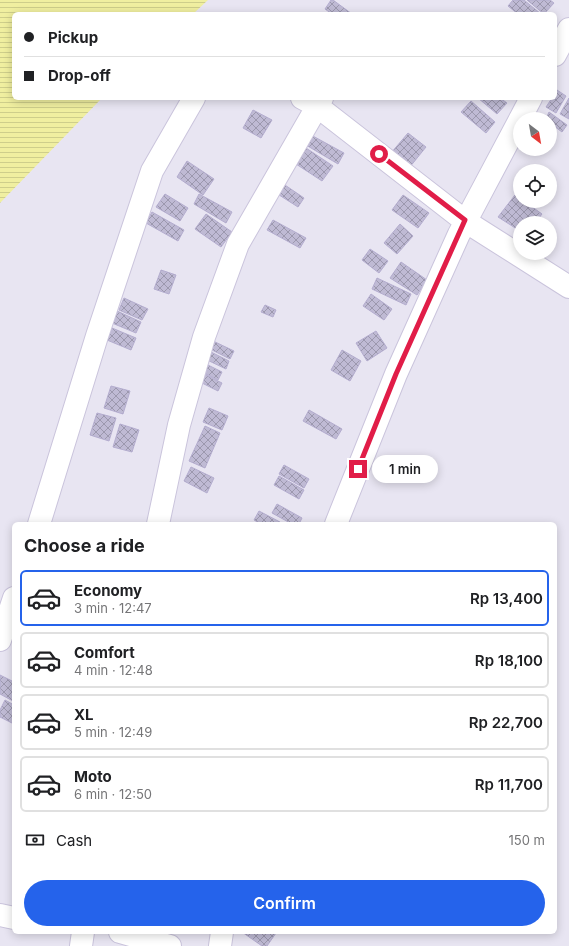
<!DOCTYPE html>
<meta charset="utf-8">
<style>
body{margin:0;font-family:Inter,sans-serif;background:#f6f6f6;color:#202124;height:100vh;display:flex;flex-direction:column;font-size:15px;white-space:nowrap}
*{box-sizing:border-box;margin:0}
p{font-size:13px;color:#757577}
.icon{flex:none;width:22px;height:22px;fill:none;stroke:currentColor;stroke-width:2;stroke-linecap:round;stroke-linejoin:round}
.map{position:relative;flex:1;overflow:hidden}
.sheet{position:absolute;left:12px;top:522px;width:545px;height:412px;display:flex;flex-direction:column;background:#fff;border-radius:6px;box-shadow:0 2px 10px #0003}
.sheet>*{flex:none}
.top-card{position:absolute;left:12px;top:12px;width:545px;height:88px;border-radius:6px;box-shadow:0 2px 10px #0003;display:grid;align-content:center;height:88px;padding:0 12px;background:#fff}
.needle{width:26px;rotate:149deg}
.tools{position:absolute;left:513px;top:112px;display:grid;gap:8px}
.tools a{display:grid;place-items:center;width:44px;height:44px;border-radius:50%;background:#fff;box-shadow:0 2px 10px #0003;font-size:20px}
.end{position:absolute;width:18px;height:18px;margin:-9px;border:5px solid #e11d48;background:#fff;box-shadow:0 0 0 2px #fff}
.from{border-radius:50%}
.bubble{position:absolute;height:28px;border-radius:14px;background:#fff;box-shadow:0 2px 10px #0003;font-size:13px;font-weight:600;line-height:28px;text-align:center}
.top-card b{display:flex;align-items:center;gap:14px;height:38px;font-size:15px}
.top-card b+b{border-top:1px solid #e0e0e0}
.top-card i{width:10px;height:10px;background:#202124}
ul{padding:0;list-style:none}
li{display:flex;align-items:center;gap:12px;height:56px;margin:0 8px 6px;padding:0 4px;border:2px solid #e0e0e0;border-radius:6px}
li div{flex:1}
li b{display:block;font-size:15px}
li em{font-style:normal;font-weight:600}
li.selected{border-color:#2563eb}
li>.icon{width:36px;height:36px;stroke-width:1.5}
h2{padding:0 12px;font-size:18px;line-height:48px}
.pay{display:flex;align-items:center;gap:10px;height:44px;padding:0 12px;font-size:15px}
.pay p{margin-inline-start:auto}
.cta{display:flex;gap:8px;margin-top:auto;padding:8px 12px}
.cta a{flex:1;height:46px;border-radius:24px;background:#2563eb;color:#fff;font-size:16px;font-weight:600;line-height:46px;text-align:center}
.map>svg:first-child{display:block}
.water{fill:url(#water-rules)}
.building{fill:url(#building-cross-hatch);stroke:#b4adcf}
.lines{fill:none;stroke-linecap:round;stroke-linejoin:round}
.minor-casing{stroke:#cac4dc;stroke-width:24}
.minor{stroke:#fff;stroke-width:22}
.route{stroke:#e11d48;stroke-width:5}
</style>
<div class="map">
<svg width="569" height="946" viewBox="0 0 569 946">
<defs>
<pattern id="water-rules" width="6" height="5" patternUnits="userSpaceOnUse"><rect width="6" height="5" fill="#f0efa0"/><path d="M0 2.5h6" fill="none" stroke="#cece8b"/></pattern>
<pattern id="building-cross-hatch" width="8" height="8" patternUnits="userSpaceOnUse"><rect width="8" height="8" fill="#bfbad4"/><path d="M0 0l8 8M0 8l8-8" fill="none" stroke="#9c98ae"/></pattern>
</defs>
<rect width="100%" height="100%" fill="#e8e5f2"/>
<path class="water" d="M0,0H208L193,14H14V98H102L0,203Z"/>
<path class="building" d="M331,0H333L352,14H332L325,9Z
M513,0H524L541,14H518L508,6Z
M527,0H550L554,3L544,14Z
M557,90L566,96L556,113L546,107L552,98H555V93Z
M478,98H500L507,103L497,114Z
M569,98V119L560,114Z
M471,101L495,122L486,133L461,112Z
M253,110L272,120L261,138L243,128Z
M549,112L567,125L562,132L550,123V119H546Z
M408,133L426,147L409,168L391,153Z
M311,135L344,153L338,164L306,145Z
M306,148L333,166L322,181L296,164Z
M187,161L214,179L203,195L177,177Z
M282,183L304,198L298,207L276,193Z
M165,194L188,208L180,221L156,207Z
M199,194L232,212L226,223L194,204Z
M403,195L429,213L418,228L392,210Z
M515,195L520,198V201H524L542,214L535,223H520V231L498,217Z
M152,212L184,230L178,241L146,223Z
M206,214L232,232L221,247L195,229Z
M273,220L306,238L300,248L267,230Z
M400,224L413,236L397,254L384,243Z
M370,249L388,261L379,273L362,260Z
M401,262L427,280L417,295L390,278Z
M161,270L176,275L169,294L154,289Z
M377,278L411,294L406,305L372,289Z
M371,294L392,309L384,320L363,306Z
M124,298L148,309L142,320L119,310Z
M265,305L276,310L273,317L261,312Z
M117,311L141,322L136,333L112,323Z
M112,328L136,338L131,350L107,340Z
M376,331L387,348L367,361L356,343Z
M211,340L234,351L230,359L208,348Z
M207,350L229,361L226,369L203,358Z
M342,350L361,361L350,381L331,370Z
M200,361L222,372L218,380L196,369Z
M200,372L222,383L218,391L196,380Z
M111,386L130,391L123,414L104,408Z
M209,408L228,416L222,430L203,422Z
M309,410L342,429L336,439L303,421Z
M97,413L116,418L109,441L90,435Z
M120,424L139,430L132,452L113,447Z
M205,426L220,433L205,468L189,461Z
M284,465L309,479L304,488L279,474Z
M191,467L214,478L207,493L184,481Z
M279,476L304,490L299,499L274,485Z
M277,504L302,518L299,524H292L272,513Z
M259,511L280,522V524H261L254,520Z
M0,675L14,682L13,701L0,694Z
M5,700L14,705V724L0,717V710Z
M242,932H274L276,933L267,946H262Z"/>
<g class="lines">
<g class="minor-casing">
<path id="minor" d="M555,55L569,29
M302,98L317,106L465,221L569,287
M520,119L531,98
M39,524L97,336L152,171L194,98
M158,524L179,425L204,337L238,244L322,98
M336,524L396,374L459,234L520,119
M0,640L14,598
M0,915L14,918
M120,932L170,946
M81,946L83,932
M220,946L222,932"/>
</g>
<use href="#minor" class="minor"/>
</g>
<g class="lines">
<path class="route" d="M358,469L396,374L465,220L379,154"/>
</g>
</svg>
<div class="tools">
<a><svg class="needle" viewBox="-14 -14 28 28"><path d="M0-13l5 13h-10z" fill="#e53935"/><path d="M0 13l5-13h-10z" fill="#757577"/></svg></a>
<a><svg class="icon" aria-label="locate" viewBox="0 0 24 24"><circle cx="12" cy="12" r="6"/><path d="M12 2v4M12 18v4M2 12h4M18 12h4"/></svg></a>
<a><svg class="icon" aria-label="layers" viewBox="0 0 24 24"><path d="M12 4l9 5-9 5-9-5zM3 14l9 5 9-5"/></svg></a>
</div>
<i class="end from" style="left:379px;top:154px"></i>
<i class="end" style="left:358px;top:469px"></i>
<div class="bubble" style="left:372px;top:455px;width:66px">1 min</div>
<div class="top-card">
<b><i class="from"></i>Pickup</b>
<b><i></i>Drop-off</b>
</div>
<section class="sheet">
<h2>Choose a ride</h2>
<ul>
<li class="selected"><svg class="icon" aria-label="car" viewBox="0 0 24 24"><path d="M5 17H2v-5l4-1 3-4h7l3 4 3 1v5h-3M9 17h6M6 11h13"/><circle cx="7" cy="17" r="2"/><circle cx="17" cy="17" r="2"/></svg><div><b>Economy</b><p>3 min · 12:47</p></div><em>Rp 13,400</em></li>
<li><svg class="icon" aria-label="car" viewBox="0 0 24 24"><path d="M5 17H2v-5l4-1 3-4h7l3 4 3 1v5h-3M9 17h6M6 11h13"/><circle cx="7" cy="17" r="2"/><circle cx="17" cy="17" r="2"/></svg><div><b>Comfort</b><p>4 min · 12:48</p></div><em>Rp 18,100</em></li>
<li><svg class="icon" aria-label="car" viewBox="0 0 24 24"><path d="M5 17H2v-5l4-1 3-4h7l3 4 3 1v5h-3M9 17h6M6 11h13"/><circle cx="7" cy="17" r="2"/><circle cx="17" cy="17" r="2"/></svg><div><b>XL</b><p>5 min · 12:49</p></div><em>Rp 22,700</em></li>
<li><svg class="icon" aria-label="car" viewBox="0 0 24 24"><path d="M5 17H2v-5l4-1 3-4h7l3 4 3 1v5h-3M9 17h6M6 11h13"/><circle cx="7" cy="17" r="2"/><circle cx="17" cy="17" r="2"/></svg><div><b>Moto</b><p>6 min · 12:50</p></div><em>Rp 11,700</em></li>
</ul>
<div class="pay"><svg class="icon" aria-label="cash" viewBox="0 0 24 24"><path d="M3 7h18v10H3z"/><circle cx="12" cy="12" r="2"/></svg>Cash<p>150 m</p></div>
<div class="cta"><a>Confirm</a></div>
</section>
</div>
